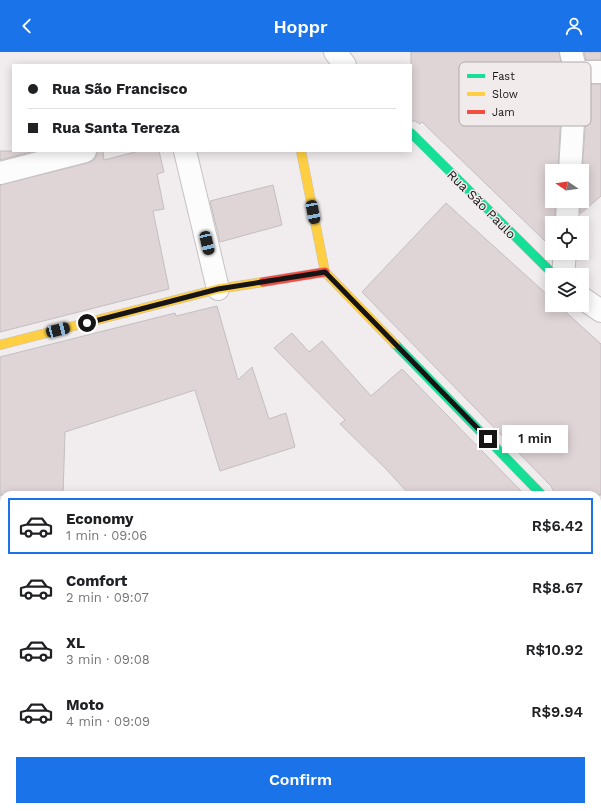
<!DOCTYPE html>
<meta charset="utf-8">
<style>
body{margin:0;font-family:"Work Sans",sans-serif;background:#f2f2f2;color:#202124;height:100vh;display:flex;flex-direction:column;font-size:15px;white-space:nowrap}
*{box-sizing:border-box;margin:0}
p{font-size:13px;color:#757577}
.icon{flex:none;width:22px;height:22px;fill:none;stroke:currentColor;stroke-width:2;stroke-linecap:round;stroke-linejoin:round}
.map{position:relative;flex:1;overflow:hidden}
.details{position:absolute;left:0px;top:439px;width:601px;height:320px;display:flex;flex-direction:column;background:#fff;border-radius:12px 12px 0 0;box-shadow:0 2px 10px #0003}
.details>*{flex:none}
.hud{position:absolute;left:12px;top:12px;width:400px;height:88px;border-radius:0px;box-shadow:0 2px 10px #0003;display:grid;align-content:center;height:88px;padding:0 16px;background:#fff}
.needle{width:26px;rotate:283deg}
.buttons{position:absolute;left:545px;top:112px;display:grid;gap:8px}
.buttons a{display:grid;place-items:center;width:44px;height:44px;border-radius:0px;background:#fff;box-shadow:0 2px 10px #0003;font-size:20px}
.end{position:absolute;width:18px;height:18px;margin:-9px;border:5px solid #171415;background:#fff;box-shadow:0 0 0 2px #fff}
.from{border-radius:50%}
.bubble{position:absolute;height:28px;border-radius:0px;background:#fff;box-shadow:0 2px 10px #0003;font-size:13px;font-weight:600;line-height:28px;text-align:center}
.car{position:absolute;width:12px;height:24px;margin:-12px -6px;border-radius:5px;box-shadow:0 0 3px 1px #0007;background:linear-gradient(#222 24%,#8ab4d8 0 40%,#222 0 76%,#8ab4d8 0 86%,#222 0)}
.hud b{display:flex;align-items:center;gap:14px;height:38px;font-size:15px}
.hud b+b{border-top:1px solid #e0e0e0}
.hud i{width:10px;height:10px;background:#202124}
ul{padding:7px 0 0;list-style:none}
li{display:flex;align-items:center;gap:12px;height:56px;margin:0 8px 6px;padding:0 8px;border:2px solid transparent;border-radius:0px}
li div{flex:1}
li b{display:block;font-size:15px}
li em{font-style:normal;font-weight:600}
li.selected{border-color:#1a73e8}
li>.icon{width:36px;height:36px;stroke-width:1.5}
.button{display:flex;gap:8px;margin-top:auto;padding:8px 16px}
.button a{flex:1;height:46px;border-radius:0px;background:#1a73e8;color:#fff;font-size:16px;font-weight:600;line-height:46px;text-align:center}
header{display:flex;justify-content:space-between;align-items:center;height:52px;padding:0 16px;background:#1a73e8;color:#fff;font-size:18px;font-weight:600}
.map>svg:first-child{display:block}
.building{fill:#dfd4d6;stroke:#c3bfc0}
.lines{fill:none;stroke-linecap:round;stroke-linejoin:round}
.street-casing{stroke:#c5c2c2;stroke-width:24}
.fast-casing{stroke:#c5c2c2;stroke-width:10}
.slow-casing{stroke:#c5c2c2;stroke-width:10}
.jam-casing{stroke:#c5c2c2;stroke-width:10}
.street{stroke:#fdfcfc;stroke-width:22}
.fast{stroke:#16e098;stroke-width:9}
.slow{stroke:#ffcf43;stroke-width:9}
.jam{stroke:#f24e42;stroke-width:9}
.route{stroke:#171415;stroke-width:5}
.labels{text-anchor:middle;stroke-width:3;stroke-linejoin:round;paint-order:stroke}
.street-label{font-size:13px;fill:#171415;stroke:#f2ebec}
.key{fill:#f2ebec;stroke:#b0aaac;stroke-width:1}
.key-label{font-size:11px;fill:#171415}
</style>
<header><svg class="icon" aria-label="back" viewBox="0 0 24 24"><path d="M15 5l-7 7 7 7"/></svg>Hoppr<svg class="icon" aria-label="person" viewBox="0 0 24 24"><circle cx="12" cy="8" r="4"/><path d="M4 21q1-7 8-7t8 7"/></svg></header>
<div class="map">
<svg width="601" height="759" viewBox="0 0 601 759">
<rect width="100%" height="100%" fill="#f1eced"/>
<path class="building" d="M411,0H559L563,21L558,119H552V149H555V171H552V185L546,190L422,70L420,72L415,69H411Z
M584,0H601V8H586Z
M588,32H601V144L580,162V149H582V121Z
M0,99H35L0,108Z
M97,99H103L104,108L139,99H159L164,120L157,122L164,157L153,159L169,237L0,280V133L88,111L94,108L97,103Z
M273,133L282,173L220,190L210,149Z
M446,151L552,247V253H558L601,292V443H554V440L551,434L362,240Z
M217,254L238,328L252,315L269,367L286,361L295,395L220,419L195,338L65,380L63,443H0V305L175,261L176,264Z
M292,281L309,300L322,289L371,344L402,317L525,443H410L385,416L340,372L345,368L274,296Z"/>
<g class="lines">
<g class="street-casing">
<path id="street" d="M335,0L345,13
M576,20H601
M185,99L218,237
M570,119L576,20L571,0
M0,121L85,99
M567,171L568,149
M563,223L565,201
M582,246L601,259
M0,476H4
M597,499L601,503
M0,653L4,654
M241,755L249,759
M111,759L113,755
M299,759L303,755"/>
</g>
<g class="fast-casing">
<path id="fast" d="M411,81L554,223
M395,292L542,443
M597,717L601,714"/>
</g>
<g class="slow-casing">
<path id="slow" d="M301,99L325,220L395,292
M0,293L218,237L263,230"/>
</g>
<g class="jam-casing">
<path id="jam" d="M263,230L325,220
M540,759L546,755"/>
</g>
<use href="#street" class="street"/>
<use href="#fast" class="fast"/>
<use href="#slow" class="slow"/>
<use href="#jam" class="jam"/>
</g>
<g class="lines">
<path class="route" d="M87,271L218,237L325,220L488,387"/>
</g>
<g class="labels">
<g class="street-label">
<text transform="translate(482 152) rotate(45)" y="5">Rua São Paulo</text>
</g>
</g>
<rect x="459" y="10" width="132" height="64" rx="6" class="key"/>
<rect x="467" y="22" width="18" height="4" fill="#16e098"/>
<rect x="467" y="40" width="18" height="4" fill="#ffcf43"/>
<rect x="467" y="58" width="18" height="4" fill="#f24e42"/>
<g class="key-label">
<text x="492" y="28">Fast</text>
<text x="492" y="46">Slow</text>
<text x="492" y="64">Jam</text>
</g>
</svg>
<div class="buttons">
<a><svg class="needle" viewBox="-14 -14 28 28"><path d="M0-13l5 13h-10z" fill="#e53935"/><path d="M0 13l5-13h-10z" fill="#757577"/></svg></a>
<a><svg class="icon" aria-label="locate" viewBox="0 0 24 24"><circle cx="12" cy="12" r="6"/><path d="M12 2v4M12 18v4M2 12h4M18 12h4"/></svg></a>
<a><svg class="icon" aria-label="layers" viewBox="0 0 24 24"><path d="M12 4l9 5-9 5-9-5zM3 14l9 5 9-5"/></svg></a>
</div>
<i class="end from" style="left:87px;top:271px"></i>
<i class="end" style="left:488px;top:387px"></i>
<div class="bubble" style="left:502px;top:373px;width:66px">1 min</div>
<i class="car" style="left:313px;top:160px;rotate:169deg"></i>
<i class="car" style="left:207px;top:191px;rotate:167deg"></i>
<i class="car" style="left:58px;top:278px;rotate:75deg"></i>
<div class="hud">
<b><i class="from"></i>Rua São Francisco</b>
<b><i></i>Rua Santa Tereza</b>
</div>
<section class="details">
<ul>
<li class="selected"><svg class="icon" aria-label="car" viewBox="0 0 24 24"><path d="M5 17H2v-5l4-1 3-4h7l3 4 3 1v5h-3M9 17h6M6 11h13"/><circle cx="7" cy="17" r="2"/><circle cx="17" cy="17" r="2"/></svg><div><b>Economy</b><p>1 min · 09:06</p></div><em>R$6.42</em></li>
<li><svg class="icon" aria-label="car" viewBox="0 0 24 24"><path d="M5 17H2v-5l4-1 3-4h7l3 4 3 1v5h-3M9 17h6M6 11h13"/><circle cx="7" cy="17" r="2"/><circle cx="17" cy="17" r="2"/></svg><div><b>Comfort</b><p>2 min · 09:07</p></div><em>R$8.67</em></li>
<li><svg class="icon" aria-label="car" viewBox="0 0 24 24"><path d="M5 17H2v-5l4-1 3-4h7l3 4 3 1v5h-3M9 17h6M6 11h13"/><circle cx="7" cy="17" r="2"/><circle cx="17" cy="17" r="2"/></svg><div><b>XL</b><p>3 min · 09:08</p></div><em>R$10.92</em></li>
<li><svg class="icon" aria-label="car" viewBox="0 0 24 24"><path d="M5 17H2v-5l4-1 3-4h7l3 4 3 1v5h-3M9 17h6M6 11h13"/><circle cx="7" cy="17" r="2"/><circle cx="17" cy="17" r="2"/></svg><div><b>Moto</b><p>4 min · 09:09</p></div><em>R$9.94</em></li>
</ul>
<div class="button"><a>Confirm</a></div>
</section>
</div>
